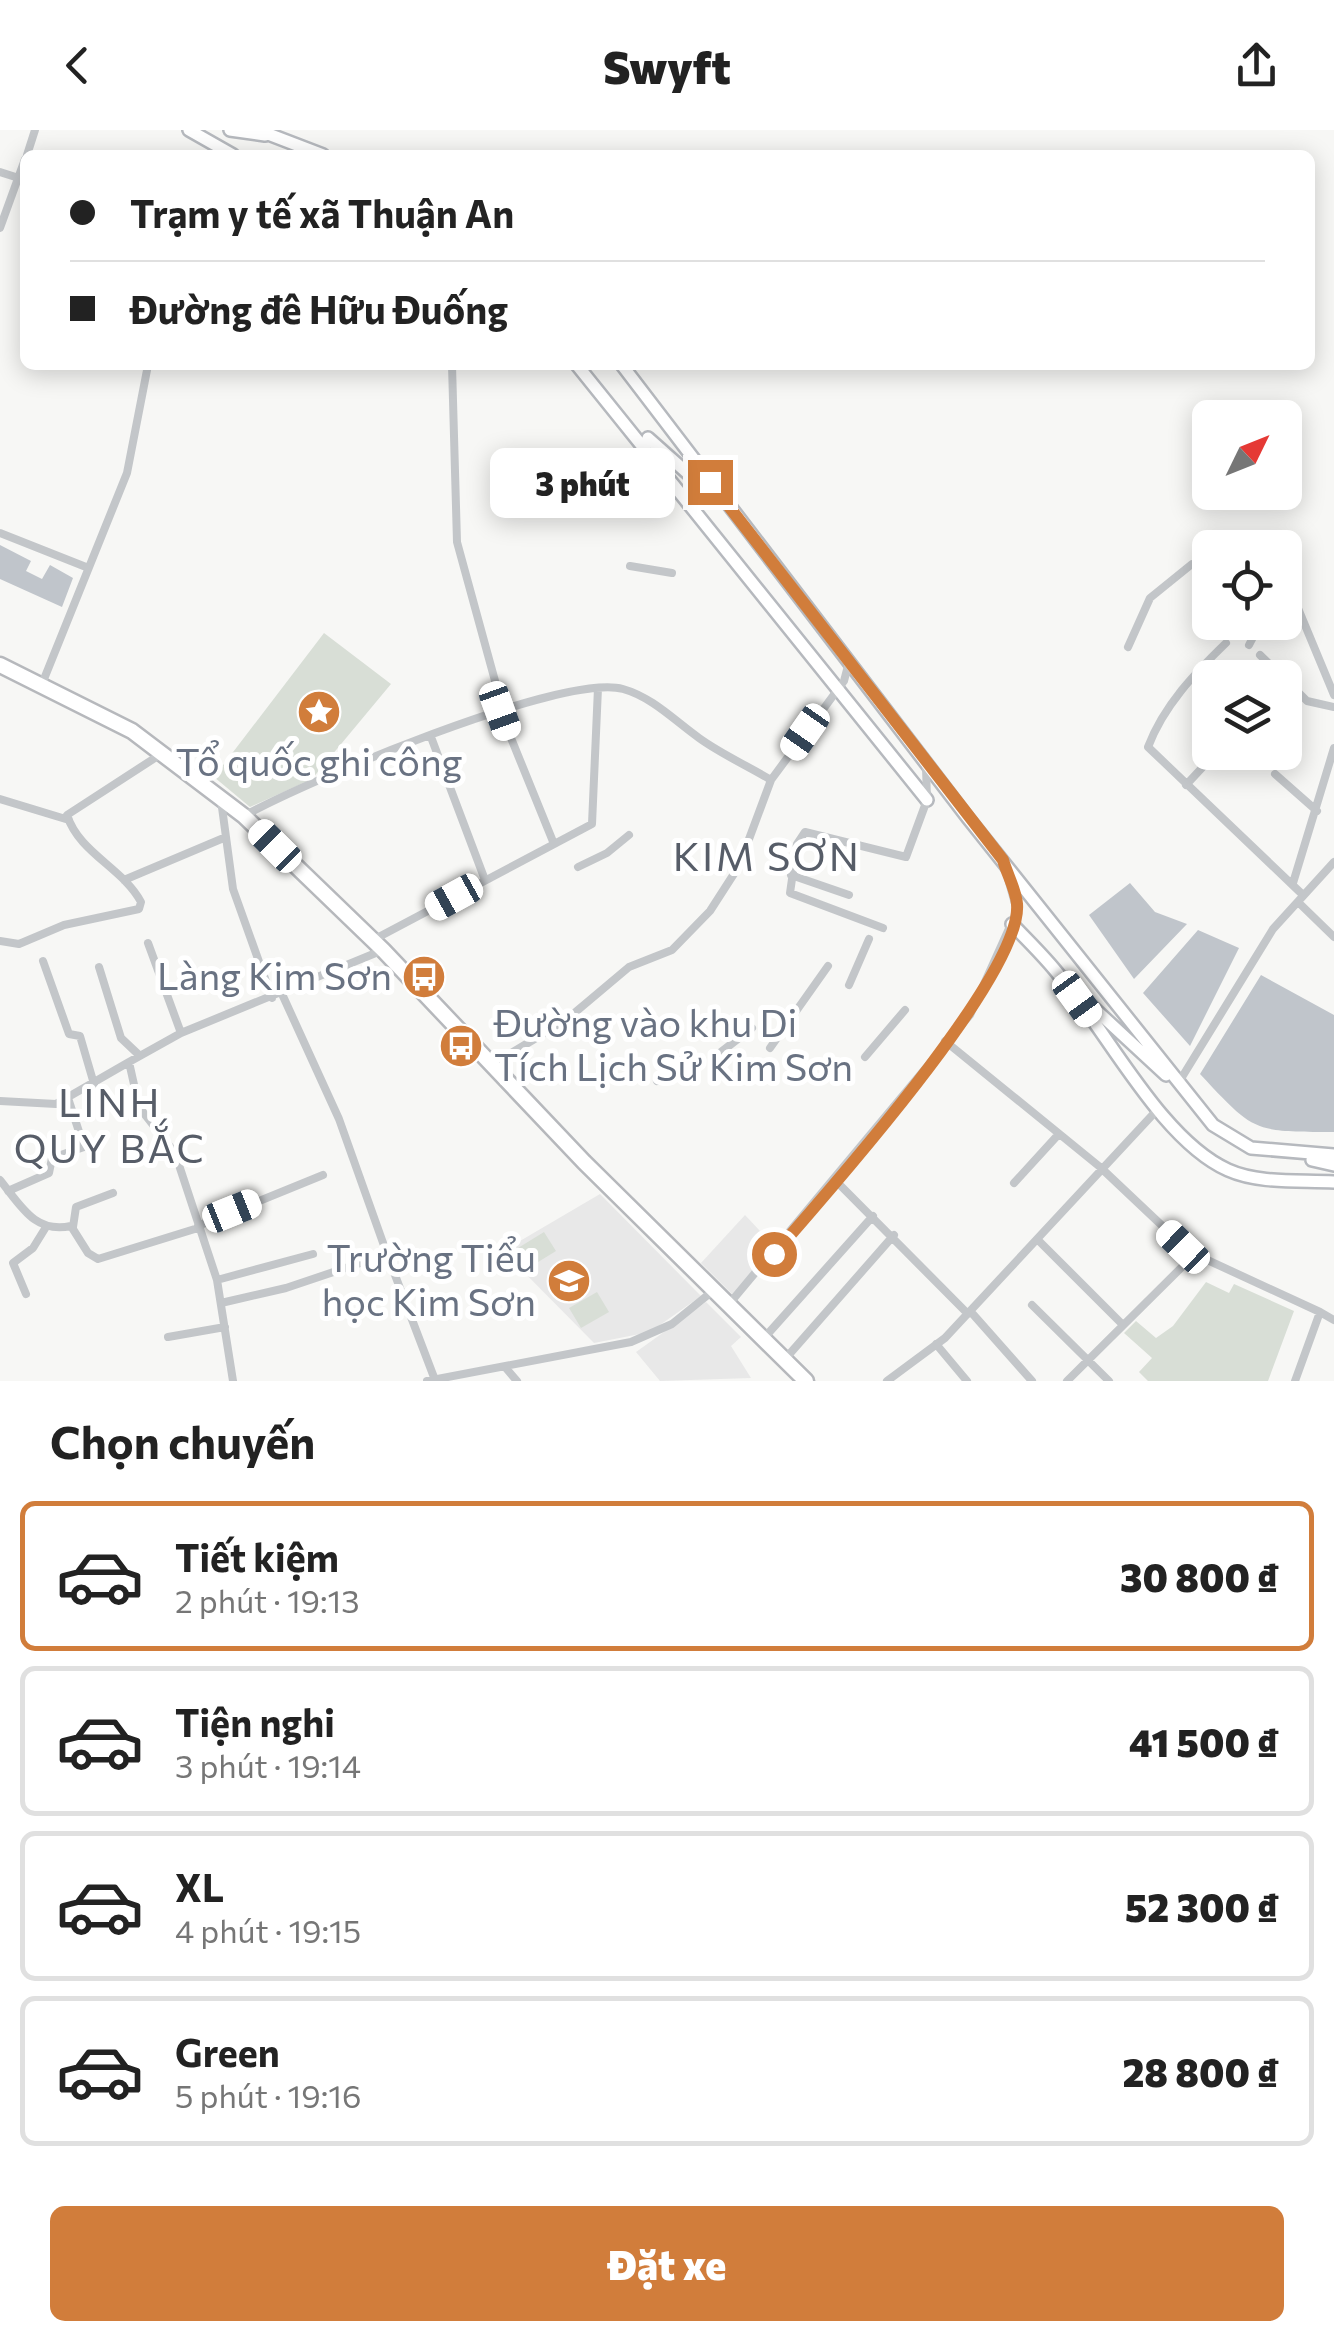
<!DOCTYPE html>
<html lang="vi">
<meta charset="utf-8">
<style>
body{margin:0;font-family:Commissioner,sans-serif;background:#f2f2f2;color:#222;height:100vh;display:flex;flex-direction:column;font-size:38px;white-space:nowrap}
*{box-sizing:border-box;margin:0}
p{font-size:32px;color:#767676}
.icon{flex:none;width:55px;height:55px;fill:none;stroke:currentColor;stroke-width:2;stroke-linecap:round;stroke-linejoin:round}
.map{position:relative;height:1251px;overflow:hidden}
.panel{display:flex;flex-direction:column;background:#fff;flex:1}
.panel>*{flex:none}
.guide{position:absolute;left:20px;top:20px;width:1295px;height:220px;border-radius:15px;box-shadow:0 5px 25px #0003;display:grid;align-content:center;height:220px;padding:0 50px;background:#fff}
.needle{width:65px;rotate:47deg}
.controls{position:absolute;left:1192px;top:270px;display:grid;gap:20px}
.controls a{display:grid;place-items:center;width:110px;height:110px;border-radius:15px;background:#fff;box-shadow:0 5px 25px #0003;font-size:50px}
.end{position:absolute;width:45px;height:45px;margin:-22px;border:12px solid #d17d3b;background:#fff;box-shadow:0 0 0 5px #fff}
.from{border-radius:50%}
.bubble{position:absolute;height:70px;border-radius:15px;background:#fff;box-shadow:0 5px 25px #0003;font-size:32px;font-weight:800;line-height:70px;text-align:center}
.car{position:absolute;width:30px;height:60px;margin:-30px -15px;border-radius:12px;box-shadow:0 0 8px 2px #0007;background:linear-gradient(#fff 24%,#345 0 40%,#fff 0 76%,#345 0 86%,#fff 0)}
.guide b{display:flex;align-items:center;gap:35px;height:95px;font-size:38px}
.guide b+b{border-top:2px solid #e0e0e0}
.guide i{width:25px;height:25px;background:#222}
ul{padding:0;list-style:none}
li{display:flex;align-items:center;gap:30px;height:150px;margin:0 20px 15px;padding:0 30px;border:5px solid #e0e0e0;border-radius:15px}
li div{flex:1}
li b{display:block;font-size:38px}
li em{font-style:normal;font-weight:800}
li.current{border-color:#d17d3b}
li>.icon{width:90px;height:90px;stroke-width:1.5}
h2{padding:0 50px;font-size:45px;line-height:120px}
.button{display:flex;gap:20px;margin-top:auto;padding:20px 50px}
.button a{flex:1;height:115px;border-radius:15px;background:#d17d3b;color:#fff;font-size:40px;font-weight:800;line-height:115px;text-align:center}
header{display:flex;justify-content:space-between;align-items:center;height:130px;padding:0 50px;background:#fff;font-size:45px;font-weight:800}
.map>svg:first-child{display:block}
.built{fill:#e8e8e8}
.green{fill:#d8ded6}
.water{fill:#c0c5cb}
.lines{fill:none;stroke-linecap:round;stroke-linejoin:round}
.secondary-casing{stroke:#b6b9be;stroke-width:16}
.highway-casing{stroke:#b6b8bc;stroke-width:19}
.street{stroke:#c3c6c9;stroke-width:8}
.secondary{stroke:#fff;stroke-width:11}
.highway{stroke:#fff;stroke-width:14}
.route{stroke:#d17d3b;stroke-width:12}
.labels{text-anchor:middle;stroke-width:10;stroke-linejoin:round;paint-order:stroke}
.poi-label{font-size:38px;fill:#697282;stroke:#fff;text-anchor:end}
.neighbourhood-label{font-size:40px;letter-spacing:2.5px;fill:#575d68;stroke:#fff}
</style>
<header><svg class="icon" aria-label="back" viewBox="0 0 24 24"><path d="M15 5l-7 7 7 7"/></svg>Swyft<svg class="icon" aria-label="share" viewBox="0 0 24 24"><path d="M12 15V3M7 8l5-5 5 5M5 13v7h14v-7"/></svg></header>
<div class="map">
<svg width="1334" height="1251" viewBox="0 0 1334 1251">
<rect width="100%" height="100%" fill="#f7f7f5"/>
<path class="built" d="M600,1064L701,1166L650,1202L594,1213L503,1121Z
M745,1085L778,1120L736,1168L701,1133Z
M706,1172L741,1207L731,1216L751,1248L660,1251L636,1222Z"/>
<path class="green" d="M324,503L391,554L312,649L250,677L214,647Z
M544,1102L556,1121L530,1137L518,1118Z
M1206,1152L1229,1163L1234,1154L1294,1181L1268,1251H1148L1139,1242L1152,1228L1124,1203L1136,1191L1156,1208L1173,1196Z
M597,1162L609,1182L581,1198L569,1178Z"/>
<path class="water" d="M0,415L31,431L26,441L42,449L50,435L73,448L62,477L0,449Z
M1130,753L1155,782L1187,794L1134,849L1089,785Z
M1198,800L1239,818L1190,916L1143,863Z
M1261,845L1334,885V1002C1253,1001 1256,1004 1200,944Z"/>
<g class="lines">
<g class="secondary-casing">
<path id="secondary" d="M189,0L233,25
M230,0L265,5
M258,0L323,25
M577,235L927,670
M622,235L968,688L1213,995L1251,1018L1334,1025
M648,308L720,372
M1012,794C1028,811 1045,827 1059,845C1107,901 1161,1010 1228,1040C1259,1054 1300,1050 1334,1052
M1085,870L1166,945
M1312,1030L1334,1035"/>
</g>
<g class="highway-casing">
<path id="highway" d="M0,535L132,601L244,686L383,820L584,1032L806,1251"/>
</g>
<path class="street" d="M27,25L35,0
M0,42L25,50
M0,98L25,29
M452,235L457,412L503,580
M0,403L86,437
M630,436L672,443
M1285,447L1334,565
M1226,513C1195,543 1164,575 1148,617L1303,765
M1249,515L1261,492
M1128,517L1150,468L1192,434L1210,440
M1260,525L1284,548
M1285,549L1307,571L1334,577
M42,554L127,343L148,235
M500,581L554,714
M431,607L485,750
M1275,644L1317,681
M1186,655L1213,626
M0,669L69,690
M221,670L233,759L272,868
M244,686C304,652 562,543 623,559C652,567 675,591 699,608C721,624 748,636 771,650
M578,737L607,723L629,705
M791,745L849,765
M124,750L226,707
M1293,753L1334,618
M1298,772L1334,807
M883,798L790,763L797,714L805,702L906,727L927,670L926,637
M373,810L592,694L598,558
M0,811L19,814L64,795L139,779L141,772C123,738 79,723 67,685L161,624
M148,813L181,903
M43,831L69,904L80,906L94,954
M99,837L121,908L139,925
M849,855L869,809
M282,864L339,989L387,1124
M945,911L1100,1037L1190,1122L1320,1182L1295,1251
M770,918L828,836
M721,922L752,898
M865,927L905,880
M493,934L566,890L629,837L672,820L710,781L739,736L771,650L844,551L849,532
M657,951L689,930
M1179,952L1273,799L1334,732
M0,971L56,974L129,932
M0,1050C21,1076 35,1104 71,1096L88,1123L98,1129L198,1098
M836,1051L968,1184
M1014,1053L1057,1006
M8,1061L49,1043L52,1028L84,1017L68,968
M198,1096L323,1045
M73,1097L76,1077L113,1063
M1039,1111L1122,1194
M217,1150L313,1124
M26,1164L13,1133L33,1118L46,1097
M221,1173L286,1158L387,1124L435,1250
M730,1173L970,885L1017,781L1005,738
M1032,1175L1109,1251
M971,1182L1032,1251
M1320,1182L1334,1190
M168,1207L225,1197
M765,1207L873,1086
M936,1214L967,1251
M786,1228L894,1105
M505,1237L517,1251
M233,1251L217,1150L175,1023L139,977L129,932L181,903L383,820
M427,1251L631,1212L672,1194L714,1160
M887,1251L945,1208L1158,979
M1067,1251L1194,1125"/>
<use href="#secondary" class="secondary"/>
<use href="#highway" class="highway"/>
</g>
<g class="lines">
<path class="route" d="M710,352L1003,730C1007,744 1016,760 1017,774C1023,844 825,1065 774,1124"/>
</g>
<defs>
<g id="sight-disc" transform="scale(2.25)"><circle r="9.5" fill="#d17d3b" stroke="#fff"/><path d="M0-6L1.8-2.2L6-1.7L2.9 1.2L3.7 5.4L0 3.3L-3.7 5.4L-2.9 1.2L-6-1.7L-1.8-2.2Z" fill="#fff"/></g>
<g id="bus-disc" transform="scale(2.25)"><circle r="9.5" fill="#d17d3b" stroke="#fff"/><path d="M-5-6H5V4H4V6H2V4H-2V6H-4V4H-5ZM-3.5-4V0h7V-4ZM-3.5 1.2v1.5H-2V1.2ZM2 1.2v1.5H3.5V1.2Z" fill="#fff"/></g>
<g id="school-disc" transform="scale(2.25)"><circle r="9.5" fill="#d17d3b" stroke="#fff"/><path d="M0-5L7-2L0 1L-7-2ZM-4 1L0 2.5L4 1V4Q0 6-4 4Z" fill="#fff"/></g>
</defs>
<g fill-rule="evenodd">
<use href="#sight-disc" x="319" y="582"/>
<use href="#bus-disc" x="424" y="847"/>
<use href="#bus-disc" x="461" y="916"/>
<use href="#school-disc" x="569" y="1151"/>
</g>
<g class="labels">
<g class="poi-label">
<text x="319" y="646" text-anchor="middle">Tổ quốc ghi công</text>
<text x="392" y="860">Làng Kim Sơn</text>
<text x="494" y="907" text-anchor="start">Đường vào khu Di<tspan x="494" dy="44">Tích Lịch Sử Kim Sơn</tspan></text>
<text x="536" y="1142">Trường Tiểu<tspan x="536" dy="44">học Kim Sơn</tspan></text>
</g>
<g class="neighbourhood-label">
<text x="767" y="741">KIM SƠN</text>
<text x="110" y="987">LINH<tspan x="110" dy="46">QUY BẮC</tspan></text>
</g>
</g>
</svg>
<div class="controls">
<a><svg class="needle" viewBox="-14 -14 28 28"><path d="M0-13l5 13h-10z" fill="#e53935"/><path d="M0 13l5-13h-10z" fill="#767676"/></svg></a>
<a><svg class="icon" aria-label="locate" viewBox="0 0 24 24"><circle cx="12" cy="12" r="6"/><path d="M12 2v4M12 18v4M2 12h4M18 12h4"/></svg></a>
<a><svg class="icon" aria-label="layers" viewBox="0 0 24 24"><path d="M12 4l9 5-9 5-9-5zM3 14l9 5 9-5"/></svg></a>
</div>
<i class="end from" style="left:774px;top:1124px"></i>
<i class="end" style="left:710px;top:352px"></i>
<div class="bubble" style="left:490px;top:318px;width:185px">3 phút</div>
<i class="car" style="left:500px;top:581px;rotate:160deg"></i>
<i class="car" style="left:805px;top:602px;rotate:215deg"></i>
<i class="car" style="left:275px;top:716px;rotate:315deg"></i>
<i class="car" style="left:454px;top:767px;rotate:241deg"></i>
<i class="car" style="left:1077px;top:869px;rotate:144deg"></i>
<i class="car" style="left:232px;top:1081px;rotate:68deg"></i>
<i class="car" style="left:1183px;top:1117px;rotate:314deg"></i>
<div class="guide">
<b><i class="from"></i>Trạm y tế xã Thuận An</b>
<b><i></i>Đường đê Hữu Đuống</b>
</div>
</div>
<section class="panel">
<h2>Chọn chuyến</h2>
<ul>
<li class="current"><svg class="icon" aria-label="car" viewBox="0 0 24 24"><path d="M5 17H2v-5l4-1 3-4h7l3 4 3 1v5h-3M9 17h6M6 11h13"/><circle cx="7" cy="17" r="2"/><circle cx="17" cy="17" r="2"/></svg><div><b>Tiết kiệm</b><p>2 phút · 19:13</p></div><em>30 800 ₫</em></li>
<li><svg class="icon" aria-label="car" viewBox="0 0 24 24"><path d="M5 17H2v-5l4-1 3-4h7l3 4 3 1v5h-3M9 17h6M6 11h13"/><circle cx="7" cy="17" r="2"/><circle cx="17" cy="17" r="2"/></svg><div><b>Tiện nghi</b><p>3 phút · 19:14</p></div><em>41 500 ₫</em></li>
<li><svg class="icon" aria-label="car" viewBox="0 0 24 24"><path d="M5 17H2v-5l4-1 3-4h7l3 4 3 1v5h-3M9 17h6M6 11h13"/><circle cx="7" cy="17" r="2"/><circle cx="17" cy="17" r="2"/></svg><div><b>XL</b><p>4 phút · 19:15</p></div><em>52 300 ₫</em></li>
<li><svg class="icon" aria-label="car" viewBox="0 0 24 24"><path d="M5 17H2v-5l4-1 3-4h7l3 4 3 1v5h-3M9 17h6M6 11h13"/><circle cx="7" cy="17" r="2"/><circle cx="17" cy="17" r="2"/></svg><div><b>Green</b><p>5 phút · 19:16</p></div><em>28 800 ₫</em></li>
</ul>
<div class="button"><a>Đặt xe</a></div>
</section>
